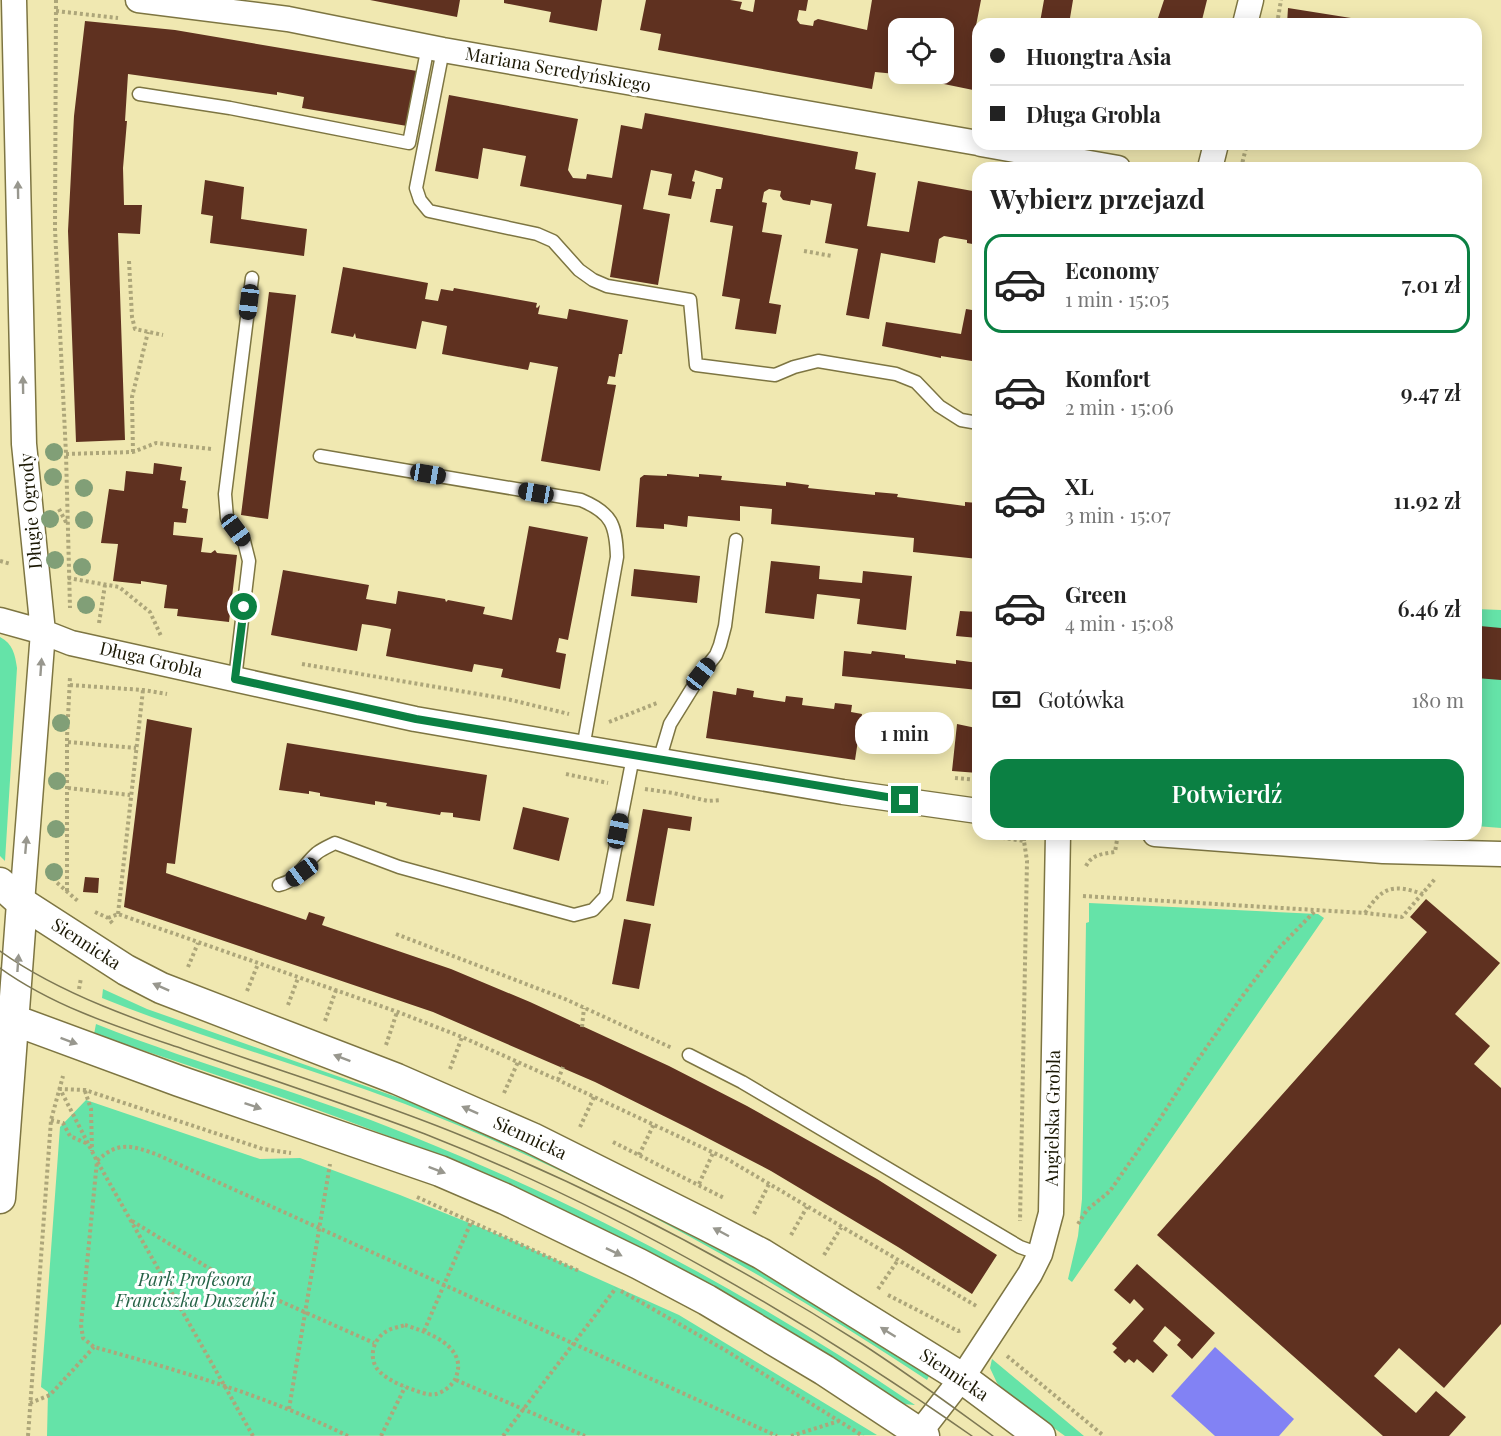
<!DOCTYPE html>
<html lang="pl">
<meta charset="utf-8">
<style>
body{margin:0;font-family:"Playfair Display",serif;background:#f6f6f6;color:#222;height:100vh;display:flex;flex-direction:column;font-size:22px;white-space:nowrap}
*{box-sizing:border-box;margin:0}
p{font-size:20px;color:#767676}
.icon{flex:none;width:33px;height:33px;fill:none;stroke:currentColor;stroke-width:2;stroke-linecap:round;stroke-linejoin:round}
.map{position:relative;flex:1;overflow:hidden}
.panel{position:absolute;left:972px;top:162px;width:510px;height:678px;display:flex;flex-direction:column;background:#fff;border-radius:18px;box-shadow:0 3px 15px #0003}
.panel>*{flex:none}
.banner{position:absolute;left:972px;top:18px;width:510px;height:132px;border-radius:18px;box-shadow:0 3px 15px #0003;display:grid;align-content:center;height:132px;padding:0 18px;background:#fff}
.buttons{position:absolute;left:888px;top:18px;display:grid;gap:12px}
.buttons a{display:grid;place-items:center;width:66px;height:66px;border-radius:12px;background:#fff;box-shadow:0 3px 15px #0003;font-size:30px}
.end{position:absolute;width:27px;height:27px;margin:-14px;border:8px solid #0b8043;background:#fff;box-shadow:0 0 0 3px #fff}
.from{border-radius:50%}
.bubble{position:absolute;height:42px;border-radius:18px;background:#fff;box-shadow:0 3px 15px #0003;font-size:20px;font-weight:600;line-height:42px;text-align:center}
.car{position:absolute;width:18px;height:36px;margin:-18px -9px;border-radius:8px;box-shadow:0 0 4px 2px #0007;background:linear-gradient(#222 24%,#8ab4d8 0 40%,#222 0 76%,#8ab4d8 0 86%,#222 0)}
.banner b{display:flex;align-items:center;gap:21px;height:57px;font-size:22px}
.banner b+b{border-top:2px solid #e0e0e0}
.banner i{width:15px;height:15px;background:#222}
ul{padding:0;list-style:none}
li{display:flex;align-items:center;gap:18px;height:99px;margin:0 12px 9px;padding:0 6px;border:3px solid transparent;border-radius:18px}
li div{flex:1}
li b{display:block;font-size:22px}
li em{font-style:normal;font-weight:600}
li.active{border-color:#0b8043}
li>.icon{width:54px;height:54px;stroke-width:1.5}
h2{padding:0 18px;font-size:27px;line-height:72px}
.pay{display:flex;align-items:center;gap:15px;height:66px;padding:0 18px;font-size:22px}
.pay p{margin-inline-start:auto}
.primary-button{display:flex;gap:12px;margin-top:auto;padding:12px 18px}
.primary-button a{flex:1;height:69px;border-radius:18px;background:#0b8043;color:#fff;font-size:24px;font-weight:600;line-height:69px;text-align:center}
.map>svg:first-child{display:block}
.green{fill:#65e3a8}
.water{fill:#8282f4}
.building{fill:#5f3120}
.lines{fill:none;stroke-linecap:round;stroke-linejoin:round}
.service-casing{stroke:#7d7542;stroke-width:15}
.minor-casing{stroke:#7d7542;stroke-width:27}
.tertiary-casing{stroke:#7d7542;stroke-width:33}
.path{stroke:#ada67a;stroke-width:4;stroke-dasharray:3 3;stroke-linecap:butt}
.service{stroke:#fff;stroke-width:12}
.minor{stroke:#fff;stroke-width:24}
.tertiary{stroke:#fff;stroke-width:30}
.tram{stroke:#7d7854;stroke-width:1.5}
.tree{fill:#819f77}
.oneway{fill:#98978e}
.route{stroke:#0b8043;stroke-width:8}
.labels{text-anchor:middle;stroke-width:6;stroke-linejoin:round;paint-order:stroke}
.street-label{font-size:18px;fill:#1b1804;stroke:#fff}
.park-label{font-size:18px;font-style:italic;fill:#266347;stroke:#fff}
</style>
<div class="map">
<svg width="1501" height="1436" viewBox="0 0 1501 1436">
<rect width="100%" height="100%" fill="#f0e8b1"/>
<path class="green" d="M1476,609L1501,610V828L1476,826Z
M0,637C13,644 15,654 17,668L5,861L0,856Z
M1089,903L1318,914L1324,918L1072,1282L1068,1279L1078,1236L1082,1199L1086,923L1089,922Z
M103,989L147,1009L408,1101L538,1157L744,1260L829,1311L929,1376L927,1380C762,1271 589,1175 405,1104C305,1066 201,1038 102,998Z
M96,1024C199,1065 307,1094 409,1135C588,1207 756,1297 915,1405L903,1404L495,1179C364,1123 229,1079 94,1034Z
M86,1100L260,1159L300,1158L400,1195L509,1239L679,1315L877,1435L47,1436L48,1392L41,1387L60,1127Z
M992,1359L1084,1436H1065L1012,1398L997,1383L990,1368Z"/>
<path class="water" d="M1215,1347L1294,1419L1279,1436H1215L1171,1396Z"/>
<path class="building" d="M370,0H460L457,17Z
M504,0H602L597,31L549,22L551,12L504,3Z
M646,0H730L742,2L740,9L753,12L755,0H808L806,11L799,10L797,20L800,24L813,26L814,21L818,19L867,30L872,0H981L974,36H978V91L939,83L941,74H944V59L949,30L906,22L905,28H898V63L896,74L875,72L872,89L658,50L661,34L640,30Z
M1044,0H1073L1069,24H1049L1040,22Z
M1164,0H1207L1201,24H1156Z
M1288,8L1351,18V24H1287Z
M85,21L175,30L417,71L407,126L302,108L304,97L277,92V95L128,74L125,121H127L123,168L124,205H142L140,234L118,233L125,440L76,442L68,231L74,116Z
M449,95L578,119L568,170L573,178L586,179L587,174L612,178L621,125L642,129L645,113L858,152L855,169L876,173L867,226L909,232L918,181L978,192V245L967,243V240L944,236L939,239L935,263L881,253L869,319L846,315L858,249L825,243L832,204L811,200L810,205L783,200L780,196L781,191L769,189L764,192L762,202L767,203L762,232L782,235L769,303L781,305L776,334L735,329L740,299L722,296L733,226L710,222L716,189H721L723,178L695,170L692,181L695,182L691,199L668,195L672,174L651,170L643,209L670,214L658,285L610,277L622,205L520,186L526,156L483,148L478,179L435,171Z
M205,180L244,187L241,219L307,229L304,256L210,243L213,216L201,214Z
M343,267L428,283L425,299L438,301L441,289L453,291L454,288L537,303L536,307L537,308L540,305L538,314L567,319L569,309L628,320L622,354H619L615,377L609,376L607,384L616,385L600,471L541,461L558,367L530,362L528,370L442,354L447,326L422,321L416,349L356,338L355,333L353,337L331,333Z
M269,292L296,295L268,519L241,515Z
M966,309L978,311V362L941,356V358L882,346L886,322L961,334Z
M154,463L182,467L180,480L186,481L182,508L188,509L186,523L174,522L173,535L203,538L201,552L211,553L215,550L217,553L237,555L229,622L177,616L178,609L164,608L167,585L141,581V584L113,581L118,544L101,543L109,489L124,491L126,471L153,474Z
M667,474L699,477V474L722,476L721,480L786,486V482L809,485L808,488L875,495V492L898,494L897,497L965,506V502L978,503V559L913,552L914,538L771,524L772,509L740,506V521L688,516L687,527L664,524V529L636,527L640,478L644,475L667,476Z
M529,526L588,537L568,640L559,638L556,652L566,654L560,689L501,677L503,669L474,664L472,672L386,656L391,629L376,626L362,624L357,651L271,635L283,570L369,585L366,599L396,604L398,591L445,599L446,602L448,600L485,607L483,614L512,620Z
M771,561L820,566L819,579L862,583L863,571L912,576L906,630L857,624L860,599L817,594L814,619L765,613Z
M634,569L700,576L697,603L631,596Z
M960,611L978,612V638L956,636Z
M1480,626L1501,628V680L1476,678V627Z
M844,651L871,654L872,651L905,655V658L956,664V660L978,663V690L842,676Z
M737,688L754,691L753,697L785,702L786,696L803,698L802,705L834,709L835,703L852,705L851,712L862,714L855,760L706,738L713,691L736,695Z
M147,719L192,728L175,864L167,863L166,873L306,920L309,912L325,917L322,925L451,969L530,1002L669,1066L747,1106L877,1179L997,1255L972,1294L898,1247L771,1171L688,1128L595,1082L433,1012L124,907Z
M957,724L976,728L975,731L978,732V773L952,771Z
M287,743L487,775L480,821L453,817V813L441,812L440,815L386,806L387,803L375,801V805L320,796V793L309,791V794L279,790Z
M523,807L569,818L559,861L513,849Z
M643,809L692,817L690,831L668,828L654,906L626,901Z
M85,877L99,878L98,893L83,892Z
M1426,899L1500,963L1455,1014L1490,1046L1474,1064L1501,1088V1324L1444,1388L1399,1348L1374,1376L1416,1413L1436,1391L1466,1417L1449,1436H1383L1157,1235L1427,932L1410,917Z
M624,919L651,924L639,989L612,984Z
M1137,1264L1215,1333L1192,1359L1177,1345L1181,1340L1165,1326L1153,1341L1168,1355L1153,1373L1137,1359L1134,1363L1129,1359L1125,1363L1113,1352L1117,1348L1112,1344L1144,1309L1134,1299L1130,1304L1114,1290Z"/>
<g class="lines">
<g class="service-casing">
<path id="service" d="M443,50L416,188L420,200L429,211L537,234L553,241L579,270L593,280L607,286L690,300L696,365L775,375L794,367L818,361L896,374L916,382L939,406L961,420L978,423
M139,94L230,108L409,143L428,46
M320,456L581,500C612,513 616,525 617,557L583,748
M235,679L249,561L244,541L227,518L225,494L252,278
M659,761L670,724L701,674L716,655L720,645L725,626L736,540
M279,885C299,880 302,866 317,853C322,849 329,846 335,843L399,867L574,915L593,910L606,896L633,757
M689,1055L742,1082L1020,1247L1040,1254"/>
</g>
<g class="minor-casing">
<path id="minor" d="M14,0L24,444L43,632L22,903
M138,0L288,19L443,50L978,143
M1245,24L1251,0
M981,144L1118,168
M1210,168L1216,144
M0,620L43,632L71,643L415,719L843,792L978,811
M1155,834L1383,851L1501,854
M917,1436L962,1378L1030,1274L1040,1254L1051,1213L1058,834"/>
</g>
<g class="tertiary-casing">
<path id="tertiary" d="M0,883L22,903L126,970L161,988L397,1079L532,1138L706,1225L762,1254L962,1378L1040,1436
M0,1015L179,1081L440,1171L505,1199L639,1264L707,1300L824,1370L924,1436
M0,1198L22,903"/>
</g>
<path class="path" d="M56,0L55,229L66,454L70,608
M56,11L118,18
M1277,24L1281,0
M1241,168L1247,144
M804,251L832,256
M129,261L132,317L135,329L163,335
M133,452L132,397L148,332
M66,454L133,452L156,443L212,449
M59,509L67,524
M0,561L11,564
M68,578L119,587L150,612L161,636
M99,623L105,585
M302,664L507,699L569,714
M70,685L143,690L167,694
M609,722L657,703
M68,742L136,748
M566,774L608,783
M955,778L978,780
M68,788L130,795
M645,789L673,793L708,801L721,800
M990,836L1024,841L1027,861L1020,1221
M1024,841V834
M1086,866C1092,854 1103,854 1115,852L1118,834
M53,872L55,881L79,902
M67,891V737L70,677
M1083,896L1365,913L1402,917L1435,879
M95,912L108,918L113,924
M1365,913C1383,886 1393,884 1423,894
M118,914L143,690
M108,918L118,914L398,1012L462,1037L558,1080L727,1159L978,1307
M396,934L565,999L672,1048
M188,967L198,943
M79,989L81,978
M247,991L258,964
M288,1005L298,978
M325,1021L336,990
M582,1027L584,1008
M386,1045L397,1012
M450,1069L462,1037
M558,1080L563,1067
M85,1091L91,1109L92,1151
M504,1093L518,1062
M51,1120L63,1123L70,1136L88,1144
M580,1127L594,1097
M613,1142L724,1198
M639,1155L654,1124
M699,1184L713,1153
M417,1197L579,1271
M754,1214L769,1184
M132,1221L217,1273L374,1343
M1078,1224L1087,1210L1110,1191L1158,1122L1195,1064L1241,998L1278,949L1315,911
M791,1235L807,1207
M824,1255L842,1226
M878,1289L898,1260
M621,1291L725,1350L863,1436
M888,1295L958,1331L962,1330
M405,1325C427,1332 468,1346 456,1377C454,1384 444,1392 436,1394C429,1396 420,1392 414,1390C402,1386 390,1381 381,1373C367,1361 372,1339 387,1331C392,1328 399,1327 405,1325Z
M424,1331L472,1220
M1007,1356L1104,1436
M456,1380L585,1436
M30,1403L50,1395L94,1347
M289,1409L330,1164
M28,1436L51,1120L63,1076
M253,1436L97,1161L60,1089L85,1090L263,1149L291,1153
M348,1436C267,1396 181,1371 94,1347L83,1338L81,1325L97,1161C119,1140 133,1146 158,1155L777,1436
M381,1436L405,1387
M503,1436L616,1288
M791,1436L839,1421"/>
<use href="#service" class="service"/>
<use href="#minor" class="minor"/>
<use href="#tertiary" class="tertiary"/>
<path class="tram" d="M0,951C32,974 67,991 103,1006C220,1054 343,1087 460,1135C600,1192 735,1263 862,1344C907,1373 950,1405 993,1436
M0,968C54,1007 121,1028 183,1049C264,1077 345,1104 425,1134C619,1210 801,1317 972,1436"/>
</g>
<g class="tree">
<circle cx="54" cy="452" r="9"/>
<circle cx="53" cy="477" r="9"/>
<circle cx="84" cy="488" r="9"/>
<circle cx="50" cy="519" r="9"/>
<circle cx="84" cy="520" r="9"/>
<circle cx="55" cy="560" r="9"/>
<circle cx="82" cy="567" r="9"/>
<circle cx="86" cy="605" r="9"/>
<circle cx="61" cy="723" r="9"/>
<circle cx="57" cy="781" r="9"/>
<circle cx="56" cy="829" r="9"/>
<circle cx="54" cy="872" r="9"/>
</g>
<defs><path id="oneway-solid" d="M-6-.8H1V-3.2L6.5 0L1 3.2V.8H-6Z" transform="scale(1.5)"/></defs>
<g class="oneway">
<use href="#oneway-solid" transform="translate(18 190) rotate(-91)"/>
<use href="#oneway-solid" transform="translate(23 385) rotate(-91)"/>
<use href="#oneway-solid" transform="translate(41 667) rotate(-86)"/>
<use href="#oneway-solid" transform="translate(26 845) rotate(-85)"/>
<use href="#oneway-solid" transform="translate(18 963) rotate(-86)"/>
<use href="#oneway-solid" transform="translate(161 987) rotate(-156)"/>
<use href="#oneway-solid" transform="translate(69 1041) rotate(20)"/>
<use href="#oneway-solid" transform="translate(342 1058) rotate(-159)"/>
<use href="#oneway-solid" transform="translate(253 1106) rotate(19)"/>
<use href="#oneway-solid" transform="translate(470 1110) rotate(-156)"/>
<use href="#oneway-solid" transform="translate(437 1170) rotate(21)"/>
<use href="#oneway-solid" transform="translate(721 1232) rotate(-152)"/>
<use href="#oneway-solid" transform="translate(614 1252) rotate(26)"/>
<use href="#oneway-solid" transform="translate(888 1332) rotate(-148)"/>
</g>
<g class="lines">
<path class="route" d="M244,607L235,679L416,719L905,800"/>
</g>
<g class="labels">
<g class="street-label">
<text transform="translate(558 70) rotate(10)" y="6">Mariana Seredyńskiego</text>
<text transform="translate(31 511) rotate(-95)" y="6">Długie Ogrody</text>
<text transform="translate(151 660) rotate(13)" y="6">Długa Grobla</text>
<text transform="translate(86 944) rotate(33)" y="6">Siennicka</text>
<text transform="translate(1053 1118) rotate(-89)" y="6">Angielska Grobla</text>
<text transform="translate(530 1138) rotate(25)" y="6">Siennicka</text>
<text transform="translate(954 1375) rotate(34)" y="6">Siennicka</text>
</g>
<g class="park-label">
<text x="195" y="1286">Park Profesora<tspan x="195" dy="21">Franciszka Duszeńki</tspan></text>
</g>
</g>
</svg>
<div class="buttons">
<a><svg class="icon" aria-label="locate" viewBox="0 0 24 24"><circle cx="12" cy="12" r="6"/><path d="M12 2v4M12 18v4M2 12h4M18 12h4"/></svg></a>
</div>
<i class="end from" style="left:244px;top:607px"></i>
<i class="end" style="left:905px;top:800px"></i>
<div class="bubble" style="left:855px;top:712px;width:99px">1 min</div>
<i class="car" style="left:249px;top:302px;rotate:187deg"></i>
<i class="car" style="left:428px;top:474px;rotate:99deg"></i>
<i class="car" style="left:536px;top:493px;rotate:280deg"></i>
<i class="car" style="left:236px;top:530px;rotate:143deg"></i>
<i class="car" style="left:701px;top:674px;rotate:38deg"></i>
<i class="car" style="left:618px;top:831px;rotate:11deg"></i>
<i class="car" style="left:302px;top:872px;rotate:234deg"></i>
<div class="banner">
<b><i class="from"></i>Huongtra Asia</b>
<b><i></i>Długa Grobla</b>
</div>
<section class="panel">
<h2>Wybierz przejazd</h2>
<ul>
<li class="active"><svg class="icon" aria-label="car" viewBox="0 0 24 24"><path d="M5 17H2v-5l4-1 3-4h7l3 4 3 1v5h-3M9 17h6M6 11h13"/><circle cx="7" cy="17" r="2"/><circle cx="17" cy="17" r="2"/></svg><div><b>Economy</b><p>1 min · 15:05</p></div><em>7.01 zł</em></li>
<li><svg class="icon" aria-label="car" viewBox="0 0 24 24"><path d="M5 17H2v-5l4-1 3-4h7l3 4 3 1v5h-3M9 17h6M6 11h13"/><circle cx="7" cy="17" r="2"/><circle cx="17" cy="17" r="2"/></svg><div><b>Komfort</b><p>2 min · 15:06</p></div><em>9.47 zł</em></li>
<li><svg class="icon" aria-label="car" viewBox="0 0 24 24"><path d="M5 17H2v-5l4-1 3-4h7l3 4 3 1v5h-3M9 17h6M6 11h13"/><circle cx="7" cy="17" r="2"/><circle cx="17" cy="17" r="2"/></svg><div><b>XL</b><p>3 min · 15:07</p></div><em>11.92 zł</em></li>
<li><svg class="icon" aria-label="car" viewBox="0 0 24 24"><path d="M5 17H2v-5l4-1 3-4h7l3 4 3 1v5h-3M9 17h6M6 11h13"/><circle cx="7" cy="17" r="2"/><circle cx="17" cy="17" r="2"/></svg><div><b>Green</b><p>4 min · 15:08</p></div><em>6.46 zł</em></li>
</ul>
<div class="pay"><svg class="icon" aria-label="cash" viewBox="0 0 24 24"><path d="M3 7h18v10H3z"/><circle cx="12" cy="12" r="2"/></svg>Gotówka<p>180 m</p></div>
<div class="primary-button"><a>Potwierdź</a></div>
</section>
</div>
